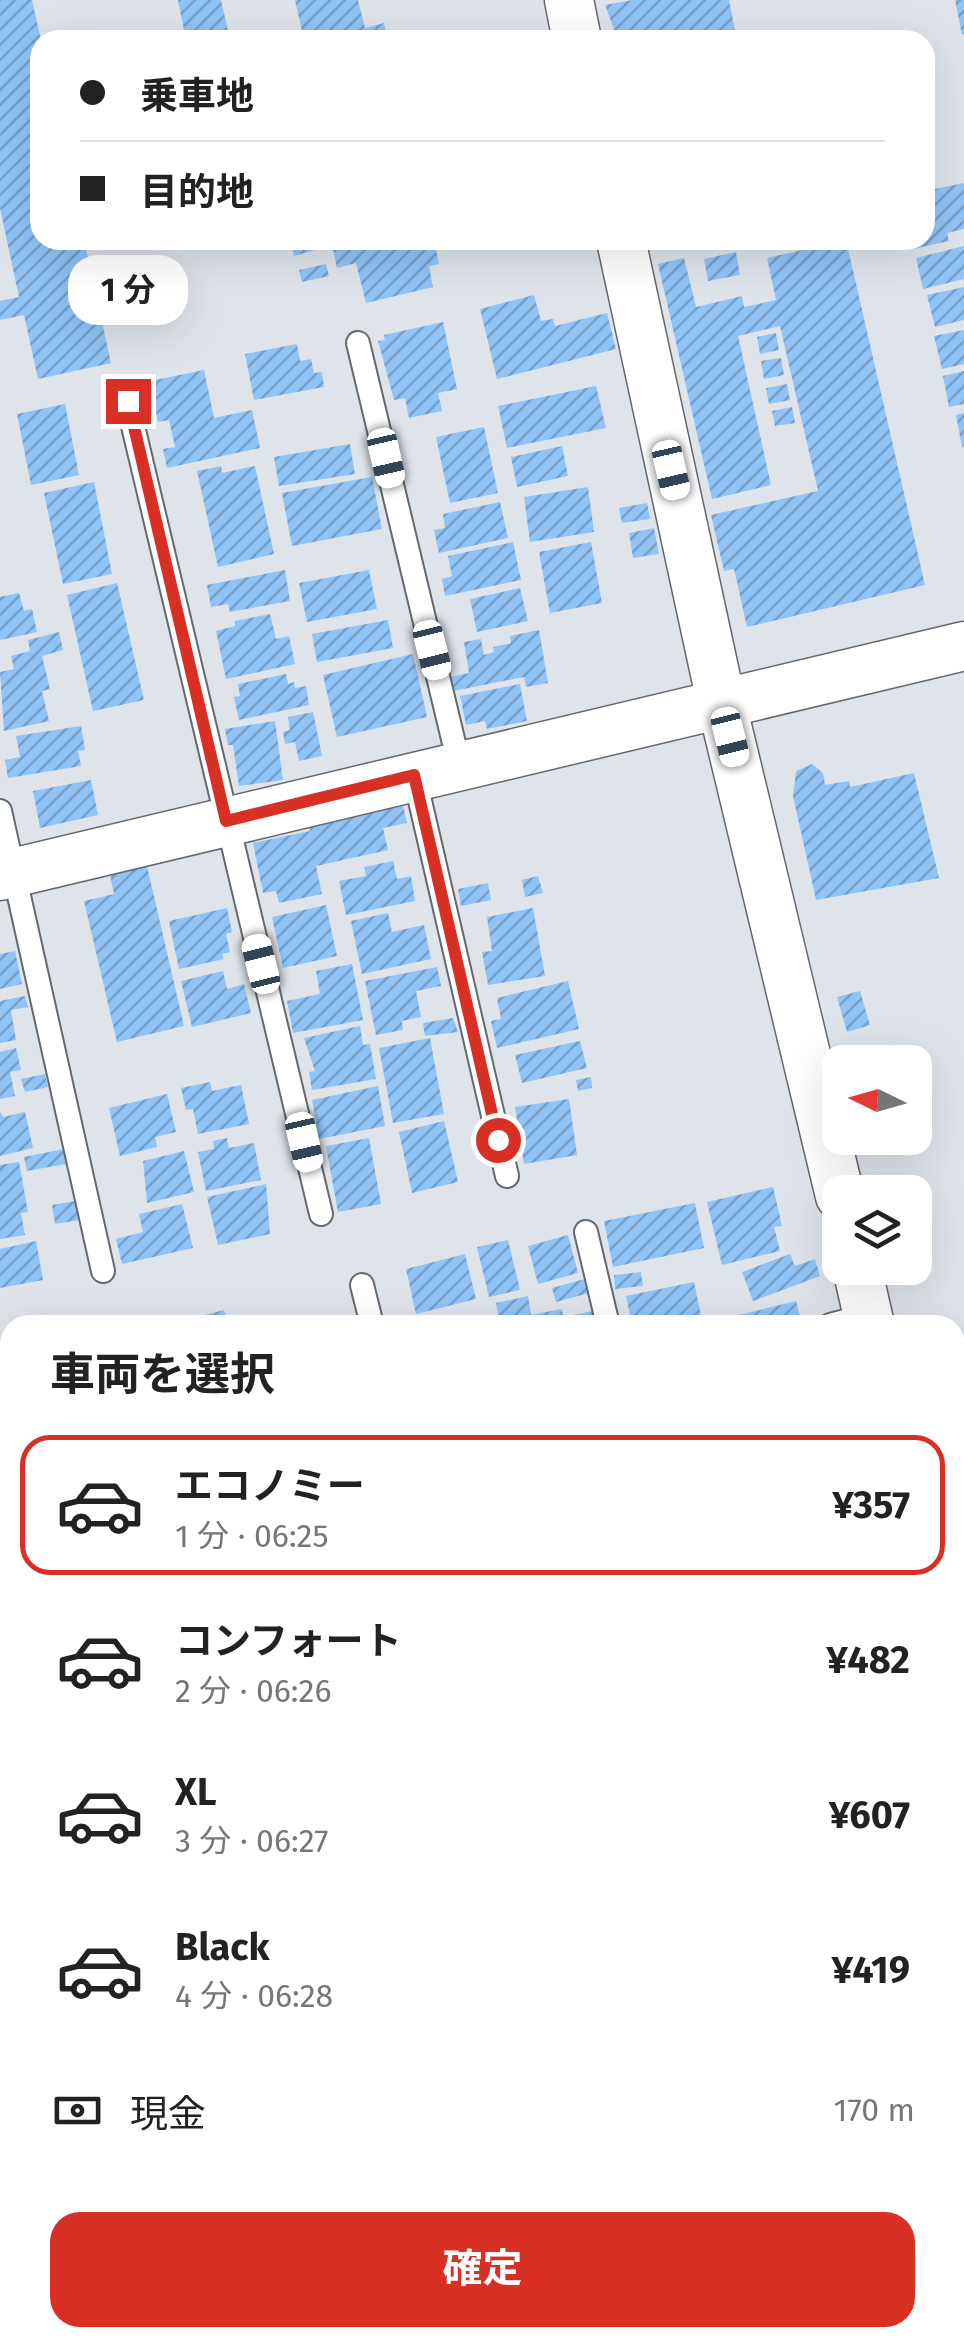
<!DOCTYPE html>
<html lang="ja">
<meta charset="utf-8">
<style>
body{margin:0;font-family:"Fira Sans","Noto Sans JP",sans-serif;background:#f6f6f6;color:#222;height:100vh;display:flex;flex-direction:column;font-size:38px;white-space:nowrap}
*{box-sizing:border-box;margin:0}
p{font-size:32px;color:#767676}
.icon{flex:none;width:55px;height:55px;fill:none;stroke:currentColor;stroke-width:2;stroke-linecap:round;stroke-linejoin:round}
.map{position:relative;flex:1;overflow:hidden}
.panel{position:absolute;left:0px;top:1315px;width:965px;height:1032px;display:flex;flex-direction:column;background:#fff;border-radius:30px 30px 0 0;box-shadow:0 10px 40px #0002}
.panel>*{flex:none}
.guide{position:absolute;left:30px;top:30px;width:905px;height:220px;border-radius:30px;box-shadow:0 10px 40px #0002;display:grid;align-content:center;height:220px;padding:0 50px;background:#fff}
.needle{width:65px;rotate:275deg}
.fabs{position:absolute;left:822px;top:1045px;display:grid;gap:20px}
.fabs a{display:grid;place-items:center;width:110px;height:110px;border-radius:20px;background:#fff;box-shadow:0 10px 40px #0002;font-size:50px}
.end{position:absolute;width:45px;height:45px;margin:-22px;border:12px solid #d93025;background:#fff;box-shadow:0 0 0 5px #fff}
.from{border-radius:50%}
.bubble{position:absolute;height:70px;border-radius:30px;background:#fff;box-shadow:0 10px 40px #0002;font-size:32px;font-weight:700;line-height:70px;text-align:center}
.car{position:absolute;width:30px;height:60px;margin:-30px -15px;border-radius:12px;box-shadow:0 0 8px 2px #0007;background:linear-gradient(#fff 24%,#345 0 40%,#fff 0 76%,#345 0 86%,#fff 0)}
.guide b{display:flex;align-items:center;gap:35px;height:95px;font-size:38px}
.guide b+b{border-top:2px solid #e0e0e0}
.guide i{width:25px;height:25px;background:#222}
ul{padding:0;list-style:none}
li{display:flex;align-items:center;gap:30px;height:140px;margin:0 20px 15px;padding:0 30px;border:5px solid transparent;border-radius:30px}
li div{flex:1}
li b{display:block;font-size:38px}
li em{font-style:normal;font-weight:700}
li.selected{border-color:#d93025}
li>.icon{width:90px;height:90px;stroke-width:1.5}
h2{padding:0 50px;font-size:45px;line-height:120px}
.pay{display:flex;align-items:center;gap:25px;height:110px;padding:0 50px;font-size:38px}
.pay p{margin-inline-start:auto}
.action{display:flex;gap:20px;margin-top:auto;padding:20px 50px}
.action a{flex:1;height:115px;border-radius:30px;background:#d93025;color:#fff;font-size:40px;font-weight:700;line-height:115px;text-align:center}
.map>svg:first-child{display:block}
.building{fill:url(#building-hatch)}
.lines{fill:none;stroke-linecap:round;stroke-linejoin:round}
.service-casing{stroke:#64696e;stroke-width:26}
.minor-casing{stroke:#64696e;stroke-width:51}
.service{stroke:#fff;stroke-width:22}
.minor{stroke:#fff;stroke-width:48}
.route{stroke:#d93025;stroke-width:12}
</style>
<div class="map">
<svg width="964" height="2346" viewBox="0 0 964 2346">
<defs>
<pattern id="building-hatch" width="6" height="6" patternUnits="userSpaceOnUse" patternTransform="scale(2.5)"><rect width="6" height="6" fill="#90c4f7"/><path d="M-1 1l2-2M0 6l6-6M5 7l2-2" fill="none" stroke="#769fc8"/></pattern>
</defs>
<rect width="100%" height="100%" fill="#dee4ea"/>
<path class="building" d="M0,0H32L41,40L40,240H84L111,363L38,379L24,315L0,320V301L19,297L0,208Z
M178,0H221L230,40H186Z
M295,0H358L365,28L384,23L388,40H304Z
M632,0H729L737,40H618L605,5Z
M955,0H964V34L962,35Z
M964,183V229L947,233L949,241L913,249L911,240H925V191Z
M306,240H321L322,248L294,256L291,244Z
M350,240H434L439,264L429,266L433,287L366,303L356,263L337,268L333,249L351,245Z
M846,240L925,585L747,627L734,569L724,571L711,515L818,491L780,326L738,336L771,485L712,499L658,264L684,258L696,307L742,296L744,307L776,300L767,258Z
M964,246V279L923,289L916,258Z
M736,252L740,275L708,281L704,259Z
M326,264L329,276L302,282L299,270Z
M964,287V320L935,327L927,295Z
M534,295L541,321L553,319L555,326L607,313L616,349L497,379L480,309Z
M443,322L457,389L438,393L442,411L409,418L405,398L394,400L378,341L385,340L384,335Z
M964,330V364L942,369L934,336Z
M776,333L779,350L760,354L757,337Z
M297,344L300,361L311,359L314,373L322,372L324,387L254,400L245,354Z
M781,358L784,375L764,379L761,361Z
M204,370L214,418L252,410L260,448L167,468L163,449L175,447L169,420L158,422L150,381Z
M964,371V404L949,407L943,376Z
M787,384L790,400L769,404L766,388Z
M596,386L606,428L507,448L498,406Z
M65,404L79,475L31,485L17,414Z
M792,407L795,423L775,426L772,411Z
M964,413V446L962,447L956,415Z
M484,427L498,493L450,503L436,437Z
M350,444L355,474L279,486L274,457Z
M562,446L568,476L517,487L511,457Z
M221,466L222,473L255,466L274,554L218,567L197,471Z
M372,477L382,529L292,546L282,493Z
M94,482L112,574L63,584L44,493Z
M588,487L594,532L530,542L524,497Z
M500,502L508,538L439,553L434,530L445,528L443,514Z
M647,503L650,519L622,523L619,508Z
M654,528L659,554L633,558L629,533Z
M513,542L521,580L445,596L442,579L452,576L448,556Z
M591,542L602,603L550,613L539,552Z
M285,570L290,601L230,612L228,604L211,607L207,585Z
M369,570L377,609L307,622L299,583Z
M117,583L144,700L93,711L67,595Z
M520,588L528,621L477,632L470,599Z
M19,593L24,611L32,609L37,632L0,640V597Z
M270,614L276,639L289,636L295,664L226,679L216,631L235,626V621Z
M388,620L393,648L317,662L312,634Z
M539,630L548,683L526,687L524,677L453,691L450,677L469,673L464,642L481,639L484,655L494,652L493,647L511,643L510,636Z
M59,632L63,650L42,656L50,689L42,691L49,721L4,731L0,672L14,669L11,656L30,651L28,640Z
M413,654L427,717L337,737L323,675Z
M286,674L288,684L294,682L295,688L306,686L309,705L239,720L234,697L240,696L238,684Z
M520,684L527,721L487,729L485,721L466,725L460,696Z
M313,712L322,756L299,761L295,742L285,744L283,732L290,730L288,717Z
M275,721L283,780L239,786L233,745H228L225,729Z
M81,726L85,750L78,751L81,766L8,778L5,760L20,757L16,736Z
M812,764L823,773L825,785L849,781L850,787L914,773L939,878L816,900L793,796L796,771Z
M91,780L98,815L40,828L33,791Z
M401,797L407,823L383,828L388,850L316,866L322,894L279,903L276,891L263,893L253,843L310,831L307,818Z
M393,861L397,879L411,876L415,901L346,915L339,881L366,876L364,867Z
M147,866L184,1026L117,1042L84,901L114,894L110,875Z
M538,876L543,893L525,897L522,880Z
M488,883L491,900L461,906L458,889Z
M326,905L337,956L283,968L272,917Z
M227,908L232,932L226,934L230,952L222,954L224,959L179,969L169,921Z
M533,908L545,976L488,985L482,952L492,951L487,917Z
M388,913L392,932L424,925L431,959L362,974L351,921Z
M15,951L22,984L0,989V954Z
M352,964L363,1020L293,1033L287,1001L320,994L316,971Z
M437,967L441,986L416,991L421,1017L402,1021L403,1030L376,1035L365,981Z
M223,971L227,989L244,984L251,1013L192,1027L181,981Z
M568,981L579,1029L497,1048L491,1021L501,1019L497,998Z
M860,991L870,1025L847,1032L837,997Z
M25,996L28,1007L11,1010L16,1040L0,1043V1001Z
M453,1018L458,1032L425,1036L423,1023Z
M360,1026L363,1045L370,1044L376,1079L312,1090L309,1072L315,1071L304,1038Z
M430,1038L444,1114L393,1123L379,1048Z
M580,1041L587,1068L522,1083L515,1055Z
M16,1048L21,1070L10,1072L15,1096L0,1099V1052Z
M45,1074L48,1087L25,1092L21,1079Z
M591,1077L592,1088L578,1091L576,1080Z
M210,1082L212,1091L241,1085L249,1124L198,1134L193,1109L186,1110L181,1088Z
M378,1086L385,1126L319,1139L312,1100Z
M167,1094L176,1132L155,1137L157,1147L120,1156L109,1108Z
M569,1099L577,1155L524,1164L515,1107Z
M0,1111L3,1117L25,1112L33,1148L0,1156Z
M444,1121L458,1182L412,1193L399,1132Z
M227,1138L229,1148L254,1143L261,1180L206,1191L198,1152L214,1149L213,1141Z
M369,1138L381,1204L338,1212L326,1146Z
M64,1149L66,1164L27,1171L24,1157Z
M184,1151L194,1192L147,1203L143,1161Z
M19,1162L28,1212L21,1213L25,1235L0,1239V1165Z
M266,1184L270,1234L218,1245L207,1197Z
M773,1187L782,1226L774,1227L780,1251L722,1265L707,1202Z
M76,1201L80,1220L55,1224L52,1205Z
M695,1203L704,1248L613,1267L604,1221Z
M182,1204L193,1248L122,1264L116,1239L143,1232L139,1214Z
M568,1235L578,1273L538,1284L528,1246Z
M508,1240L520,1290L489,1297L477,1247Z
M36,1241L43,1280L0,1288V1249Z
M465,1254L476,1299L416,1314L406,1269Z
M790,1254L795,1266L815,1259L820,1276L753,1301L742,1272Z
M641,1272L643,1286L615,1289L614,1275Z
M585,1279L589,1293L556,1302L552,1288Z
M694,1282L703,1325H632L626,1296Z
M528,1296L531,1315L562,1309L565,1325H500L496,1303Z
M796,1301L800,1316L792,1318L794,1325H733L731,1317Z
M224,1310L229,1325H168V1324Z
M592,1311L595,1323L571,1325L569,1316Z
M10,1442V1475L0,1477V1444Z
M10,1486V1533L0,1535V1488Z
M10,1553V1609L0,1611V1555Z
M10,1619V1653L0,1655V1622Z
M0,1673L10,1709V1733L0,1735Z
M10,1817V1850L8,1851L1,1819Z
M964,1851V1882L955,1883V1852Z
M956,1960L964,1979V2024L955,2026Z
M10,2060V2080L0,2082V2062Z
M10,2092V2133L0,2135V2094Z
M7,2171L10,2237L0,2240V2173Z
M10,2266V2325L0,2327V2268Z
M128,2338H173L175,2346H130Z
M212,2338H278L280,2346H214Z
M317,2338H340L342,2346H319Z
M353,2338H404L406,2346H355Z
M434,2338H478L479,2346H435Z
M523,2338H556L557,2346H525Z
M698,2338H741L743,2346H700Z
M820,2338H870L872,2346H821Z"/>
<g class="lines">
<g class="service-casing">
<path id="service" d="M358,343L459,764
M127,401L321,1214
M414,775L507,1176
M0,811L103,1271
M586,1232L608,1325
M362,1285L372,1325
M830,1325L868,1315
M955,1955L964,1953
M502,2338L504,2346
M598,2338L600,2346"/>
</g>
<g class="minor-casing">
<path id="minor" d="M569,0L577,40
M621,240L721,701L840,1196
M0,876L964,646
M857,1268L870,1325
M955,1569L964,1567
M955,1681L964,1719
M0,1791L10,1789
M0,1931L10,1975
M94,2338L96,2346"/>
</g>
<use href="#service" class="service"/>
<use href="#minor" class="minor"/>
</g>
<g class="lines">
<path class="route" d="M128,401L226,821L414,775L498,1140"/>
</g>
</svg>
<div class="fabs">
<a><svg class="needle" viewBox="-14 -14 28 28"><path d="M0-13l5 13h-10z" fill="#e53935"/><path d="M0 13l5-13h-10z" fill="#767676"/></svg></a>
<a><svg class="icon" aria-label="layers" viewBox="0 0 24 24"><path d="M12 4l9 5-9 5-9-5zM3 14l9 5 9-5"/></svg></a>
</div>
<i class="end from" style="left:498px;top:1140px"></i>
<i class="end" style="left:128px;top:401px"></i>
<div class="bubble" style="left:68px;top:255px;width:120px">1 分</div>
<i class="car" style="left:386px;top:458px;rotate:167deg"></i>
<i class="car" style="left:671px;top:470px;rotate:167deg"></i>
<i class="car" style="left:432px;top:650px;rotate:166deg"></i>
<i class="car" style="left:730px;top:737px;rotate:166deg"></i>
<i class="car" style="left:261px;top:964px;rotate:346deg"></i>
<i class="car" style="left:304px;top:1142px;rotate:167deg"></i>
<div class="guide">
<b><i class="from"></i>乗車地</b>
<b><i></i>目的地</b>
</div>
<section class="panel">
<h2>車両を選択</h2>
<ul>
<li class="selected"><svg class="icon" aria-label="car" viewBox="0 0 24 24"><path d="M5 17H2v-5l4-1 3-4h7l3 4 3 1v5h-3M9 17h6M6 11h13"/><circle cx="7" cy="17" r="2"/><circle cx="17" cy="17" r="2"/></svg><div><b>エコノミー</b><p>1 分 · 06:25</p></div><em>¥357</em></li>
<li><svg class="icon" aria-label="car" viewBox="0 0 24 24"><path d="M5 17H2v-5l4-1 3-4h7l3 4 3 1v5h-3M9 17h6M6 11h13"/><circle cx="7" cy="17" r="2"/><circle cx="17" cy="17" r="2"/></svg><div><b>コンフォート</b><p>2 分 · 06:26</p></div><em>¥482</em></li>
<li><svg class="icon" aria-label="car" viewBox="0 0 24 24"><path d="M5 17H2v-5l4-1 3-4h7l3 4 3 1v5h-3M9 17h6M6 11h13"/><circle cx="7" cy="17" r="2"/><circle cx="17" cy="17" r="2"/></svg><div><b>XL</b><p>3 分 · 06:27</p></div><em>¥607</em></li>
<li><svg class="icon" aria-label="car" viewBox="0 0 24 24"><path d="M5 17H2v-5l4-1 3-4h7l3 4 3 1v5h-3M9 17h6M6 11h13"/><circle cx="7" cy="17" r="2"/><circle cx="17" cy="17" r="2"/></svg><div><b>Black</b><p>4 分 · 06:28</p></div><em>¥419</em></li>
</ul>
<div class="pay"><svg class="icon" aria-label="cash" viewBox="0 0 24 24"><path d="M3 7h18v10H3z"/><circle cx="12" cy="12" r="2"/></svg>現金<p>170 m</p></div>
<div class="action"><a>確定</a></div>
</section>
</div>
